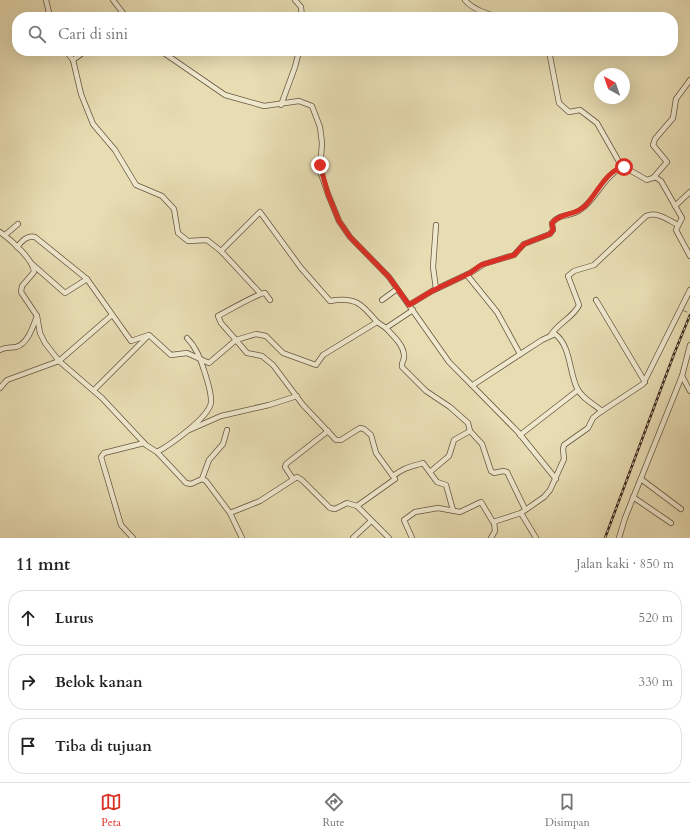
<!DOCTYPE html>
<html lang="id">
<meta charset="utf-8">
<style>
:root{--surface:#fff;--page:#f2f2f2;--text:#222;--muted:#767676;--line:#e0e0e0;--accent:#d93025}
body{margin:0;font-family:Cardo,serif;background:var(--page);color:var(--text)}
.compass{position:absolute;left:594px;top:68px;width:36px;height:36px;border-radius:50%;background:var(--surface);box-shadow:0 4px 16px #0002;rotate:320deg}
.stop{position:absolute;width:12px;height:12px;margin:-9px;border:3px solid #d93025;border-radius:50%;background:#fff}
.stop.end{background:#d93025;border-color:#fff;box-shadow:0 1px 4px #0008}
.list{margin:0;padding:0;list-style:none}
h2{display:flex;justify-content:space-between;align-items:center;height:52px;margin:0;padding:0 16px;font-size:17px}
h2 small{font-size:13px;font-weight:400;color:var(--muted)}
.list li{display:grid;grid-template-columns:26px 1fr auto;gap:12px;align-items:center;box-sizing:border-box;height:56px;margin:0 8px 8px;padding:0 8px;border:1px solid var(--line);border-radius:16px}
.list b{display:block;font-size:15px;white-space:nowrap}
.list em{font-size:13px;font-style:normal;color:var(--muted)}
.icon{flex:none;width:22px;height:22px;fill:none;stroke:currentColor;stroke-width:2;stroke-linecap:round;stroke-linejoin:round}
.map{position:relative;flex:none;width:690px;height:538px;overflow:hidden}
.search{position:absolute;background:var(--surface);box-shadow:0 4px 16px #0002;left:12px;right:12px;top:12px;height:44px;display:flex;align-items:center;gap:10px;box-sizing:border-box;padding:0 14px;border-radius:16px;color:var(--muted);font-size:15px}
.sheet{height:244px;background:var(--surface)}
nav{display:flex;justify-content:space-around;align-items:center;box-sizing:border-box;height:56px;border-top:1px solid var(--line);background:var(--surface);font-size:11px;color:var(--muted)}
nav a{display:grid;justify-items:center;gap:2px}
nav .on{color:var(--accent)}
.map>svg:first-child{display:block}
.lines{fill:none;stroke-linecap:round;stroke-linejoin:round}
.stream{stroke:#728173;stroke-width:1}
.minor-casing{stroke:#665642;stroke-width:6}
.minor{stroke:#efe8cd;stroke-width:4.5}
.rail-casing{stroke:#3b291c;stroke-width:2.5}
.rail{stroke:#efe8cd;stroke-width:1;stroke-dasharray:3;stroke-linecap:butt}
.route{stroke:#d93025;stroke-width:5}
</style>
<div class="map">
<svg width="690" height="538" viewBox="0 0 690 538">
<rect width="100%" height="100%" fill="#e7dcb2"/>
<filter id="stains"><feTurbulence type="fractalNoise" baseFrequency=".005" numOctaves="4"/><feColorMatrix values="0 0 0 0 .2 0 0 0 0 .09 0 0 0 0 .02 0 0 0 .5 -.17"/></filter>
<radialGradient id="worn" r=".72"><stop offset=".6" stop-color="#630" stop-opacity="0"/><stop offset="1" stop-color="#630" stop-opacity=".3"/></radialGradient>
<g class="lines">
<path class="stream" d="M682,310L687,312"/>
<g class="minor-casing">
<g id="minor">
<path d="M46,0L50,17"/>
<path d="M113,0L126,17"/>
<path d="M295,0L301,7L302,17"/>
<path d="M465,0C472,9 489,15 500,17"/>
<path d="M66,51L73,60L81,94L93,124L115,150L136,185L162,196L174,209L178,233L188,241L207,240L221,251"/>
<path d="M161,51L225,95L264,106L299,101L312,106L320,127L322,143L320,171L328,194L339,221L350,237L389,277L449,362L518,432L556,479"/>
<path d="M549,51L559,103L569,112L580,110L597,123L622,167"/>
<path d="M73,60L85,51"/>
<path d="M281,105L295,67L299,51"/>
<path d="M653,178L667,162L653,145L655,139L673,118L676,99L690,80"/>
<path d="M675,206L690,192"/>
<path d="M436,225L433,267L436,289"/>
<path d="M0,232C10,239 34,260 34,272L22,286L21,292L37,316L40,333L45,343L59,361L102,398L146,445L157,452L186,483L191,484L202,479L206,481L230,513L242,538"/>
<path d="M5,235L18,224"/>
<path d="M17,247C22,241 27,235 35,237L87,279L131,341L149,335L171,355L187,353L209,363L236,340L247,353L262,356L273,365L303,405L336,440H341L360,428L364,429L371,435L376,453L395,479L357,506"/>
<path d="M32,264L65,293L87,279"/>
<path d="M467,275L497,312L520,354"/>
<path d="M260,293L221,251L260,212L301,268L330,301C355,296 362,304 377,322"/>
<path d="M270,300L265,293C258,293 228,311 218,316L221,323L236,340L256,334L266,336L283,353L316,365L323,355L377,322L386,328"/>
<path d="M382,300L397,289"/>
<path d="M596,300L645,382"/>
<path d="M409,305L432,291L470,273L484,264L514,255L524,244L550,234L553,230L552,223C560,213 571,217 580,210C597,199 601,179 622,167L626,168L647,180L655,177L661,181L682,218L676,230L690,256"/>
<path d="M413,310L386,328C393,336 403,344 404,355C405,360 401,362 402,367L426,391L450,407L468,423L470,431L482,444L491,471L494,473L503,471L507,472L525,509"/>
<path d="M551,335C558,323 574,317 579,305L568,276L574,271L594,265L646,216C657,211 668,220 678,225"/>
<path d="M0,350C5,347 10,348 16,347C28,344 33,326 37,316"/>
<path d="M682,376L690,391"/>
<path d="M473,385L542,340L555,334C571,346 569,372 577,388C582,399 594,404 602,411"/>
<path d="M0,388L7,380L59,361L112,315"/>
<path d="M94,390L148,336"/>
<path d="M189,430L221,416L269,405L297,396"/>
<path d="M520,435L578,390"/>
<path d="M157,452C170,445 208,418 211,403C212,393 207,380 204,370C200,358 196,347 187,338"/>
<path d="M430,472L449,456L454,440L470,431"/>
<path d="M393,476C405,467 410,467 423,463L437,482L446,485L453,510"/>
<path d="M202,479L209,460L223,444L227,430"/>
<path d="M293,479L285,467L286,464L328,431"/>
<path d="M641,479L681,509"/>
<path d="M633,497L671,523"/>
<path d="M230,513L260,501L297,477L302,480L330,508L335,509L347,503L357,506L389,538"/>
<path d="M133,538L121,525L101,457L104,453L144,443"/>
<path d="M353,538L371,521"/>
<path d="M412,538L404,520L415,512L438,508L460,512L481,502L493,522L521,513"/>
<path d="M491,538L495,531L494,522"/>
<path d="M536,538L521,513L544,497L550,490L564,459L563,449L564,445L588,428L593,418L599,413L643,384L690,290"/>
<path d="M619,538L625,518L682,376L690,345"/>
</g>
</g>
<use href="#minor" class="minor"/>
<g class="rail-casing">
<path id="rail" d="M605,538L674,354L690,315"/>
</g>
<use href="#rail" class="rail"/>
</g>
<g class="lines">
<path class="route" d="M320,165L328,194L339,221L350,237L389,277L409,305L432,291L470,273L481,265L514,255L524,244L550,234L553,230L552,223C561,212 575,216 585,206C597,194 606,170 624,167"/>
</g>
<rect width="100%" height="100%" filter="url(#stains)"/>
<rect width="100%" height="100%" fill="url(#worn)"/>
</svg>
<svg class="compass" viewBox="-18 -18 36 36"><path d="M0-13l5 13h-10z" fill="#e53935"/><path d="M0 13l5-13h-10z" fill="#767676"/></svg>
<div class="stop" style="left:624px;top:167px"></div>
<div class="stop end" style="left:320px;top:165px"></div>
<div class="search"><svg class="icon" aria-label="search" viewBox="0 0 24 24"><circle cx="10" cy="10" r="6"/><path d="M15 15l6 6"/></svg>Cari di sini</div>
</div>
<section class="sheet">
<h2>11 mnt<small>Jalan kaki · 850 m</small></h2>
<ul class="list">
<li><svg class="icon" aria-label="ahead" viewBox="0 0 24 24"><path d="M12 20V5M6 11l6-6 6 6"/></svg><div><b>Lurus</b></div><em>520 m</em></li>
<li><svg class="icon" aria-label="right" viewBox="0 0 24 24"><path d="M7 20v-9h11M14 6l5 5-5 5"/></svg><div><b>Belok kanan</b></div><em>330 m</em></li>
<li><svg class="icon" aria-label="arrive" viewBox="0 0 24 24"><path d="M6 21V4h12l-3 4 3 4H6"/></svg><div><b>Tiba di tujuan</b></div></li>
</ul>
</section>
<nav>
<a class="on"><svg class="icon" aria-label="map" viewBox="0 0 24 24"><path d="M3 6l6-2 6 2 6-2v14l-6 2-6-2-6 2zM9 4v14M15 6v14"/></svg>Peta</a>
<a><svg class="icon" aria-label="directions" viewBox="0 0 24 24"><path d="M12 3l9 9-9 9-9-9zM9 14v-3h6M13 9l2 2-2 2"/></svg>Rute</a>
<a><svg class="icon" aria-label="saved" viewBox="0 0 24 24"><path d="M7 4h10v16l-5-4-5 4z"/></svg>Disimpan</a>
</nav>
